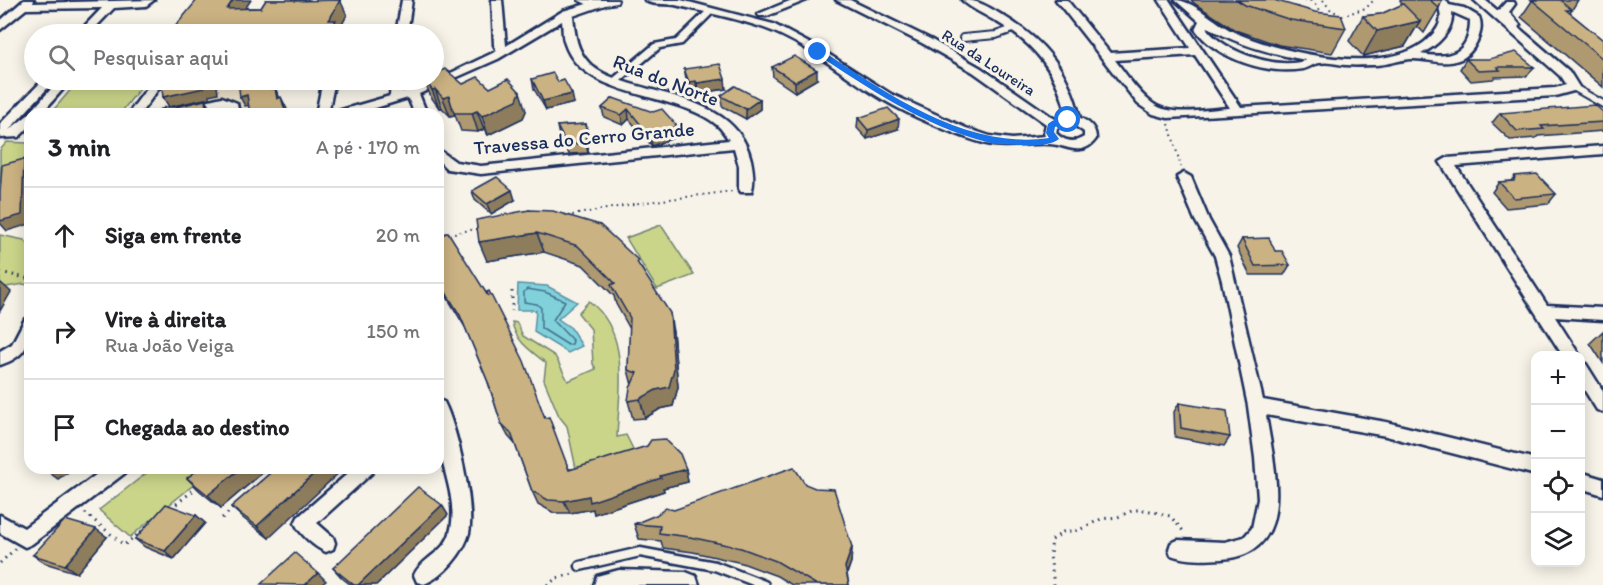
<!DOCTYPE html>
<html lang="pt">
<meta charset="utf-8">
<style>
:root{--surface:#fff;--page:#f2f2f2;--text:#202124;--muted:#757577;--line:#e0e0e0}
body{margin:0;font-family:Itim,sans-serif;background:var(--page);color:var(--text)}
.controls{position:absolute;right:18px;bottom:18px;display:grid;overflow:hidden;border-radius:12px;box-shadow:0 3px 15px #0003}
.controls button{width:54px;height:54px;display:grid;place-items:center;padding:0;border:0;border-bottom:2px solid var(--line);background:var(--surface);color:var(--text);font:30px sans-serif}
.stop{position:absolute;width:18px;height:18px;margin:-14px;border:4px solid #1a73e8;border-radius:50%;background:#fff}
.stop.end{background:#1a73e8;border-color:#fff;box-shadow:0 2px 6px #0008}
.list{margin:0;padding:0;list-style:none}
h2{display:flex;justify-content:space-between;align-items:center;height:78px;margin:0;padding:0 24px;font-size:26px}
h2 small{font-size:20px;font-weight:400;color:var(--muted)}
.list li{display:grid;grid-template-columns:39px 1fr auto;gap:18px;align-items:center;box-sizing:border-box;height:96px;padding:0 24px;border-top:2px solid var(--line)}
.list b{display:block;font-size:22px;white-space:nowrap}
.list p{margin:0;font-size:20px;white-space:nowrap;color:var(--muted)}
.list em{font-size:20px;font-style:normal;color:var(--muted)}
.icon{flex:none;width:33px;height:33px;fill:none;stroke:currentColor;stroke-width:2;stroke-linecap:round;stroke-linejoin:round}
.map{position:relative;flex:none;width:1603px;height:585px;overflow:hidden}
.search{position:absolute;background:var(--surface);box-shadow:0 3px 15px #0003;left:24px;top:24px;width:420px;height:66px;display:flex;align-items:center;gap:15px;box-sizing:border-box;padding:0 21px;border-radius:33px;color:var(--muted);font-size:22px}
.panel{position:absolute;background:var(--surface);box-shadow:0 3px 15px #0003;left:24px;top:108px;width:420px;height:366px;border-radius:18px}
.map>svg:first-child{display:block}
.built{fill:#eae0c9}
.green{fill:#cad589;stroke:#728274;stroke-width:1.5}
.water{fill:#80d1d9;stroke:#5890a8;stroke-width:1.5}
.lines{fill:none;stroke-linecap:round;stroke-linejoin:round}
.shore{stroke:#43708f;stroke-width:1.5}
.service-far1-casing{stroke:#1b2f5e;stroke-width:10}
.service-casing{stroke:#1b2f5e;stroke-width:13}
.pedestrian-casing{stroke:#1b2f5e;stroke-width:5}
.minor-casing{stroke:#1b2f5e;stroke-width:5}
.tertiary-casing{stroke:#1b2f5e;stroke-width:4}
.secondary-casing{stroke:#1b2f5e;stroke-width:5}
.path-far1{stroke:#1b2f5e;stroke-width:2;stroke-dasharray:1.5 4;stroke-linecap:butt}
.path{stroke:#1b2f5e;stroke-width:3;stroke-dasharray:1.5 5;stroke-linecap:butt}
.service-far1{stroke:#f7f3e8;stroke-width:6}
.service{stroke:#f7f3e8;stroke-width:8}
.pedestrian{fill:#f7f3e8;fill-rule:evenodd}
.minor{fill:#f7f3e8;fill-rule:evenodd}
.tertiary{fill:#f7f3e8;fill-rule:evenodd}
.secondary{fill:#f7f3e8;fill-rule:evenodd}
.wall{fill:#af9970;stroke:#1b2f5e;stroke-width:1.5}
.shaded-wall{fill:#8e7d5b;stroke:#1b2f5e;stroke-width:1.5}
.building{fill:#cbb282;stroke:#1b2f5e;stroke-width:1.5}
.route{fill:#1a73e8}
.labels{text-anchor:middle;stroke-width:6;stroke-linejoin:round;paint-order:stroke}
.far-street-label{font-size:16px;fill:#1b2f5e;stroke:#f7f3e8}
.street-label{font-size:20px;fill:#1b2f5e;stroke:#f7f3e8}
</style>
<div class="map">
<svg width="1603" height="585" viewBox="0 0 1603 585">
<rect width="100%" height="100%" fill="#f7f3e8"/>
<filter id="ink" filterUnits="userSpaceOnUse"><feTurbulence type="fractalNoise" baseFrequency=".0167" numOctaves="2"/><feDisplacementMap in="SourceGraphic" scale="12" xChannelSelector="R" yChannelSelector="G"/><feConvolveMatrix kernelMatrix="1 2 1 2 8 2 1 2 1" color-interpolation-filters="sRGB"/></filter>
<g filter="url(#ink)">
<path class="built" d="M161,80H274L280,114H201Z"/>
<g class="green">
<path d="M79,80H146L120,114H50Z"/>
<path d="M7,142L28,143L29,158L5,172L0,183V150Z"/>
<path d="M661,225L694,275L657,289L626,238Z"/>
<path d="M0,235L24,240L30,246V286L24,284L0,288Z"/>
<path d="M589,301C631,333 619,390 617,437L626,435L638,459L578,478L567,426L559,416L544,380L546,363C532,352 515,341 512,322L517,323L523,336L555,356L568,381L596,369L593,364L591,329L578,313Z"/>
<path d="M153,468H214L130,537L99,510Z"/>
</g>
<path class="water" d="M518,284L547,286L577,302L558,319L571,328L582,346L568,353L534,332L536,310H517Z"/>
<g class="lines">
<path class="shore" d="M527,289L545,292L565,301L553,320L573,341L572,344L568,345L541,328V308L537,304L524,302V292Z"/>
<g class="service-far1-casing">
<g id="service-far1">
<path d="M963,38L996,35L1016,28"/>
<path d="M1573,87L1603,104"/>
</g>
</g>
<g class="service-casing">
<path id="service" d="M580,566L640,552L715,566L764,585"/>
</g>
<g class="pedestrian-casing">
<path id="pedestrian" d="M709,8L716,10L682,44L660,48L616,85H610V81L654,44L676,40Z"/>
</g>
<g class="minor-casing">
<g id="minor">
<path d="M24,0H34L33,3L154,0L146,6L114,8L89,34H77L102,8L26,9L0,30V21Z"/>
<path d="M402,0H412L407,34H396Z"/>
<path d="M492,0H502L506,46L563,11L600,0L605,1V5L573,16C575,34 576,49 589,63C597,72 613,78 625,82C671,97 739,104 751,160C753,170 755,183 751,192H741L739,189V166L734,148L481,174L447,169L438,160V149L456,162L481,166L729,140C725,135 722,129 717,125C679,92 583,99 565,44C562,37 563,28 562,21L498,59L419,94L427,114H415L408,98L356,114H336L338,111L390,96L391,80H403L402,92L453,72L497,51L494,45Z"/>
<path d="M645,0H681L773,24L822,50L891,94L966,128L990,136L1012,139L1045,136L1044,133L1046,124L973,72L922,43L836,0H850L930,39L981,68L1055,119L1067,116C1058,73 1035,44 997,22C986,15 971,9 962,0C977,0 987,6 1000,14C1044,40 1068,68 1080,118C1090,122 1096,128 1096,139C1082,158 1067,145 1050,144C1029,142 1009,149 987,144C956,136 909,115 882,99C843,76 807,43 764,28C736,18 704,12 675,5C665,3 652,6 645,0ZM1065,124L1074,125L1084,132V137C1073,144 1064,141 1056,133L1057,128Z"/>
<path d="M792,0H807L767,16H759L758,14Z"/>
<path d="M1056,0H1067L1110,53L1190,48L1159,0H1169L1241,107L1555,88L1566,85L1560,76L1474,0H1485L1498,11L1506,2H1514L1515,4L1509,12L1520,25L1518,27L1569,71L1579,87L1577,90L1555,96L1168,118L1153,114L1138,104ZM1195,55L1230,108C1207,109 1171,118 1152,103C1137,92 1126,74 1115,60Z"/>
<path d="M1175,0C1193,0 1215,23 1234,32C1280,53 1392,79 1431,36C1442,25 1444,14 1435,0H1446L1449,5L1464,8L1479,17C1485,31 1474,53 1461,59C1443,67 1428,58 1411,59C1399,60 1387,65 1375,65C1365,65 1356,66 1347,65C1339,65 1328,61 1320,63C1314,63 1309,68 1303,69C1266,75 1217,59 1195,29L1199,21ZM1452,12L1470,20C1470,54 1450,59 1421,54C1437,46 1454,31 1452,12ZM1208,27C1237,45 1272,54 1306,60C1279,71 1224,52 1207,29Z"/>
<path d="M43,80H55L9,130L28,115L59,80H71L41,114H30V126L19,137L0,138V124Z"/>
<path d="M153,80H165L140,114H128Z"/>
<path d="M323,80H335L328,114H316Z"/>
<path d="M222,97L237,103L239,114H227V108L221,105L182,114H159L161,111Z"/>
<path d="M1603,146V154L1456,166L1547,305L1603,308V320L1555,317L1580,356H1563L1440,162L1447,158Z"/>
<path d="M1184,173L1191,177L1209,220L1229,256L1263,400L1386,422L1536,459V475L1386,436L1266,415C1274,466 1299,554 1222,559C1206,560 1186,561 1171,555L1169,549L1171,543L1178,540L1225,542L1244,537L1252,528L1258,499L1255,458L1248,406L1222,281L1215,256L1195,220L1177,177Z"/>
<path d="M30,317C30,343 28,356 0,365V351L12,344L25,319Z"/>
<path d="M1580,363L1586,364L1603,391V412L1597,410L1580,383Z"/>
<path d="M438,400L444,402C457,428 475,505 469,533C464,553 443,577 424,584L417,582L414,575C422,558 445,552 450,533C459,501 441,469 438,437C437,425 438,412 438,400Z"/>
<path d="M105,468H128L125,473L32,544L25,547L0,533V515L24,528Z"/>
<path d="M354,468H375L372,473L317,523L333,537L335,543L333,549L326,552C314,547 300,534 295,523L298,517Z"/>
<path d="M1580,472L1603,479V495L1580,488Z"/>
</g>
</g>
<g class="tertiary-casing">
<path id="tertiary" d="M578,0H618L617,3L593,7Z"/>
</g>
<g class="secondary-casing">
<path id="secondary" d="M619,570L686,572L696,576L699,585H594L597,576Z"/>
</g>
<g class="path-far1">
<path d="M1304,0L1313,1"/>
<path d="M1312,0L1320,10L1318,15"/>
<path d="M1323,0L1330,9L1342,16V20"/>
<path d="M1342,16L1366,8L1374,0"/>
<path d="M1169,124L1181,167"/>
<path d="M567,216L639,203L733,191"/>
<path d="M438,236L481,228"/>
</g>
<g class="path">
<path d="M0,272L30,279"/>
<path d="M512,291V311"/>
<path d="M171,508L199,486"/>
<path d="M85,513L124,545L142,531"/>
<path d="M222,518L236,506"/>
<path d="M0,563L16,548"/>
<path d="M547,585L557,578L573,574"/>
<path d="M1054,585L1050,555L1052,540L1063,532L1079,530L1101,519L1118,517L1134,510H1146L1170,516L1185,533"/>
</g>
<use href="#service-far1" class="service-far1"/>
<use href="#service" class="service"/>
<use href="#pedestrian" class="pedestrian"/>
<use href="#minor" class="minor"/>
<use href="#tertiary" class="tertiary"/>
<use href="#secondary" class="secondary"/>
</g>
<g class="wall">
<path d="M266,0H310V1L347,15L340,28L343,34H169L246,8H261Z"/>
<path d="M1191,0H1274L1346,28L1332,53L1279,45L1235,30L1195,4Z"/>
<path d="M1400,0H1442L1439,8L1424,33L1417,26L1405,46L1363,56L1349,41L1363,16L1381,14L1402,5Z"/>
<path d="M1531,0H1578L1570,13L1603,40V87L1521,17L1532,1Z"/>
<path d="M1466,59L1534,67L1527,76L1495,77L1493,79L1471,81L1460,69Z"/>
<path d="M772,67L817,79L795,92L773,77Z"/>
<path d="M684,69L726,89L698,93L697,90L690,92L686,79Z"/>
<path d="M532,79L558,82L574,103L546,110L534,89Z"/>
<path d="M424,80L490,88L526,111L523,118L488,135L484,129L478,132L461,131L455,115L450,116L442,108H439L431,97Z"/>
<path d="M721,96L760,99V109L746,119L722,106Z"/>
<path d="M613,98L678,136L652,146L629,119L623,125L604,117L602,108Z"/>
<path d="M1603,112V131L1538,136L1536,138L1510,140L1492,123L1500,113Z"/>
<path d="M858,118L898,129L867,139L857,128Z"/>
<path d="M586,124L588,133V153L569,154L559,136L557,126Z"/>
<path d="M1515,176L1556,194L1548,204L1506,208L1492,192L1499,182L1511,181Z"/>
<path d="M472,191L515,200L491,214L475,200Z"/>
<path d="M529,210L641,267L673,332L678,387L673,406L660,409L645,418L633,419L628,401L632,385L628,370L630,329L616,304L614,296L583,265L544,252L487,261Z"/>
<path d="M438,237L545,418L569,469H686L688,482L663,488L664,491L594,514L593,509L570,513H554L538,504L532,491L515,444L508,436L501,423L488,382L465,327L447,297L438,290Z"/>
<path d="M1242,239L1275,251L1290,265L1284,275H1250L1237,248Z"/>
<path d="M1603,331V363L1590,343Z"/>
<path d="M1179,403L1230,437L1224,446L1175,437L1174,412Z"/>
<path d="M200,468H268L221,508L200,491L187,478Z"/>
<path d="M276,468L269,538L244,519L231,507Z"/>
<path d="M805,484L852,547L851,562L847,574L849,585H792L777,576L742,563L693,552L663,548L661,541L639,539L634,524L674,510Z"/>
<path d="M196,515L205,523L174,559L145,547L135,539Z"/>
<path d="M448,515L376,585H351L342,578L333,568Z"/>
<path d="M107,537L77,573L45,563L33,555Z"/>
</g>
<g class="shaded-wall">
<path d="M233,0H251L235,23L227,9Z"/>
<path d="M340,0L347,15L340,28L343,34H328L329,20Z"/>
<path d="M1420,21L1405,46L1363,56L1377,31Z"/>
<path d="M817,70V79L795,92V82Z"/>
<path d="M725,79L726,89L698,93L697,83Z"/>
<path d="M211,80H216L218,93L209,95V98L169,107L163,97L203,85Z"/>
<path d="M696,81L697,90L690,92L689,82Z"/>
<path d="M275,88L280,98L277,99Z"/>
<path d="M435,89L442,108H439L432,90Z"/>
<path d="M520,92L526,111L523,118L488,135L482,116Z"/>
<path d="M572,94L574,103L546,110L543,101Z"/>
<path d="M247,95L252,105L245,106L240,97Z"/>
<path d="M449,96L455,115L450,116L443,98Z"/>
<path d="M281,97L286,107L289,114H286Z"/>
<path d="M760,99V109L746,119V109Z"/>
<path d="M205,100L211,110V114H207Z"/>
<path d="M628,109L629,119L623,125L621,115Z"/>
<path d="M477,111L484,129L478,132L472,113Z"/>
<path d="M899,119L898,129L867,139L868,130Z"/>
<path d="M586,124L588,133V153L586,143Z"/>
<path d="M677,126L678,136L652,146L650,136Z"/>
<path d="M24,159L30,166V224L7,231L0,223V221Z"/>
<path d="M512,190L515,200L491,214L487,204Z"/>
<path d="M537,233L544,252L487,261L479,242Z"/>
<path d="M1,283L11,292L0,311V285Z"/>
<path d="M670,313L673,332L678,387L673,406L660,409L645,418L640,399Z"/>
<path d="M51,468H74L58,479L47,471Z"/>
<path d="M241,468H268L221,508L208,495Z"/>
<path d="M320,468H344L269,538L257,526Z"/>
<path d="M686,469L688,482L663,488L664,491L594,514L593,509L570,513L564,501Z"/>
<path d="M442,505L448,515L376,585H358Z"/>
<path d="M196,515L205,523L174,559L165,551Z"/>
<path d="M96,529L107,537L77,573L65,565Z"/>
<path d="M852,547L851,562L844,581L845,567Z"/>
<path d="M318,573L326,581L321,585H305Z"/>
</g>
<g class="building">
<path d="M197,0H233L227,9L261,8L266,0H295V1L340,0L329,20H336L328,34H276L279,30H210L207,34H169Z"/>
<path d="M1237,0H1274L1315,12L1341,15L1346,28L1291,20L1245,5Z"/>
<path d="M1430,0H1442L1439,8Z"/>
<path d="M1532,0H1560L1572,10H1566L1603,40V59Z"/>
<path d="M1403,4L1420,21L1377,31L1363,16L1381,14Z"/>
<path d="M1516,52L1534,67H1497L1500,70L1478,71L1466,59H1489Z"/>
<path d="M794,56L817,70L795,82L772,67Z"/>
<path d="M720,64L725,79L697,83L696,81L689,82L684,69Z"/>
<path d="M445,69L463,84L478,77L490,88L508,79L520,92L517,100L482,116L477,111L472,113H454L449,96L443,98L435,89L432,90L425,80H434V75Z"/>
<path d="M553,73L558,82L564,80L572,94L543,101L532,79Z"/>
<path d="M161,80H211L212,83L203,85L204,88L163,97Z"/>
<path d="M238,80H264V82L270,81L271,89L275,88L277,99L281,97L286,114H250L247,95L240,97Z"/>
<path d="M735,86L760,99L746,109L721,96Z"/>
<path d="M613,98L653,112L662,109L677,126L650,136L628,109L621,115L602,108Z"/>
<path d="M205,100L207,114H165L164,107H176Z"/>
<path d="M1595,105L1603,112V122L1541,126L1544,129L1517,131L1500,113Z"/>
<path d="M888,108L899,119L868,130L858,118Z"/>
<path d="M586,124V143L567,145L557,126Z"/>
<path d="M24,159L22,215L0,221V193L2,165Z"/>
<path d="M1537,174L1556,194L1514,198L1499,182L1514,181L1515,176Z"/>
<path d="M497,177L512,190L487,204L472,191Z"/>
<path d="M529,210L553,211L600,225L639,261L637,262L670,313L674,369L669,387L656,390L640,399L628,401L630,388L637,373L628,370L630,318L611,285L615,283L578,246L537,233L479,242L476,220Z"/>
<path d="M448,232L488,296L487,292L489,291L524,361L545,418L549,417L569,470L647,446L651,440L665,439L680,454L686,469L660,476L661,478L590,502L589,496L564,501L548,500L532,491L511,433L501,423L488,382L460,315L440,283L438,281V237Z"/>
<path d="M1269,238L1275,251H1282L1290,265L1255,266L1242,239Z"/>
<path d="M1179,403L1227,411L1230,437L1181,428Z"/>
<path d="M794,467L805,484L815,488L834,489L852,547L845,567L849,585H817L776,561L741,548L690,537L659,533L660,526L634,524L656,515L666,508L674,510Z"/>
<path d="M200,468H241L208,495L187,478Z"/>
<path d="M276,468H320L257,526L231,507Z"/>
<path d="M418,487L442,505L358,585H354L333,568Z"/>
<path d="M166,504L196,515L165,551L135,539Z"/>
<path d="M65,520L96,529L65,565L33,555Z"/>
<path d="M295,553L318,573L305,585L261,584Z"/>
</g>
</g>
<path class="route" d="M815,50H821C887,94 967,150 1049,138L1046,133L1048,124C1054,119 1065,114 1072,120L1055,127L1054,132L1059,139C1050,146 1031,146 1019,145C1009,144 997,145 987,142C924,126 869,89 815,53Z"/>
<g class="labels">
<g class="far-street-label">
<text transform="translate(989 62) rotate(33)" y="6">Rua da Loureira</text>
</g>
<g class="street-label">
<text transform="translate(666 80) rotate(21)" y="7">Rua do Norte</text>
<text transform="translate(584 138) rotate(-5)" y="7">Travessa do Cerro Grande</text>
</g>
</g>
</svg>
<div class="controls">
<button>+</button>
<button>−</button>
<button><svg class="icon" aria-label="locate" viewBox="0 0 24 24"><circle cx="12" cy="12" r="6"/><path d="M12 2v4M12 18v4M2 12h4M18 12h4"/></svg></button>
<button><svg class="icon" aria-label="layers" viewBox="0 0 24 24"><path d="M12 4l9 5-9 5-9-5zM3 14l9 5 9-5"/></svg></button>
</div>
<div class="stop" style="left:1068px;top:120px"></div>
<div class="stop end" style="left:818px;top:52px"></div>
<div class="search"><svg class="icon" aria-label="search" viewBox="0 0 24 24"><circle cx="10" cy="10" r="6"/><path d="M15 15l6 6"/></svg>Pesquisar aqui</div>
<section class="panel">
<h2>3 min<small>A pé · 170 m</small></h2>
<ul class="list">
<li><svg class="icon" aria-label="ahead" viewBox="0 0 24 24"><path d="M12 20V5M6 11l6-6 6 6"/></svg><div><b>Siga em frente</b></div><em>20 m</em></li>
<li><svg class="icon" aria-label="right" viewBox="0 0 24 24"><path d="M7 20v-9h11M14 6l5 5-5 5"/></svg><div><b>Vire à direita</b><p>Rua João Veiga</p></div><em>150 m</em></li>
<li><svg class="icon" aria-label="arrive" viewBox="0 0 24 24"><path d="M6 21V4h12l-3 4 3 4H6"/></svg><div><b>Chegada ao destino</b></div></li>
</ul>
</section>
</div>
